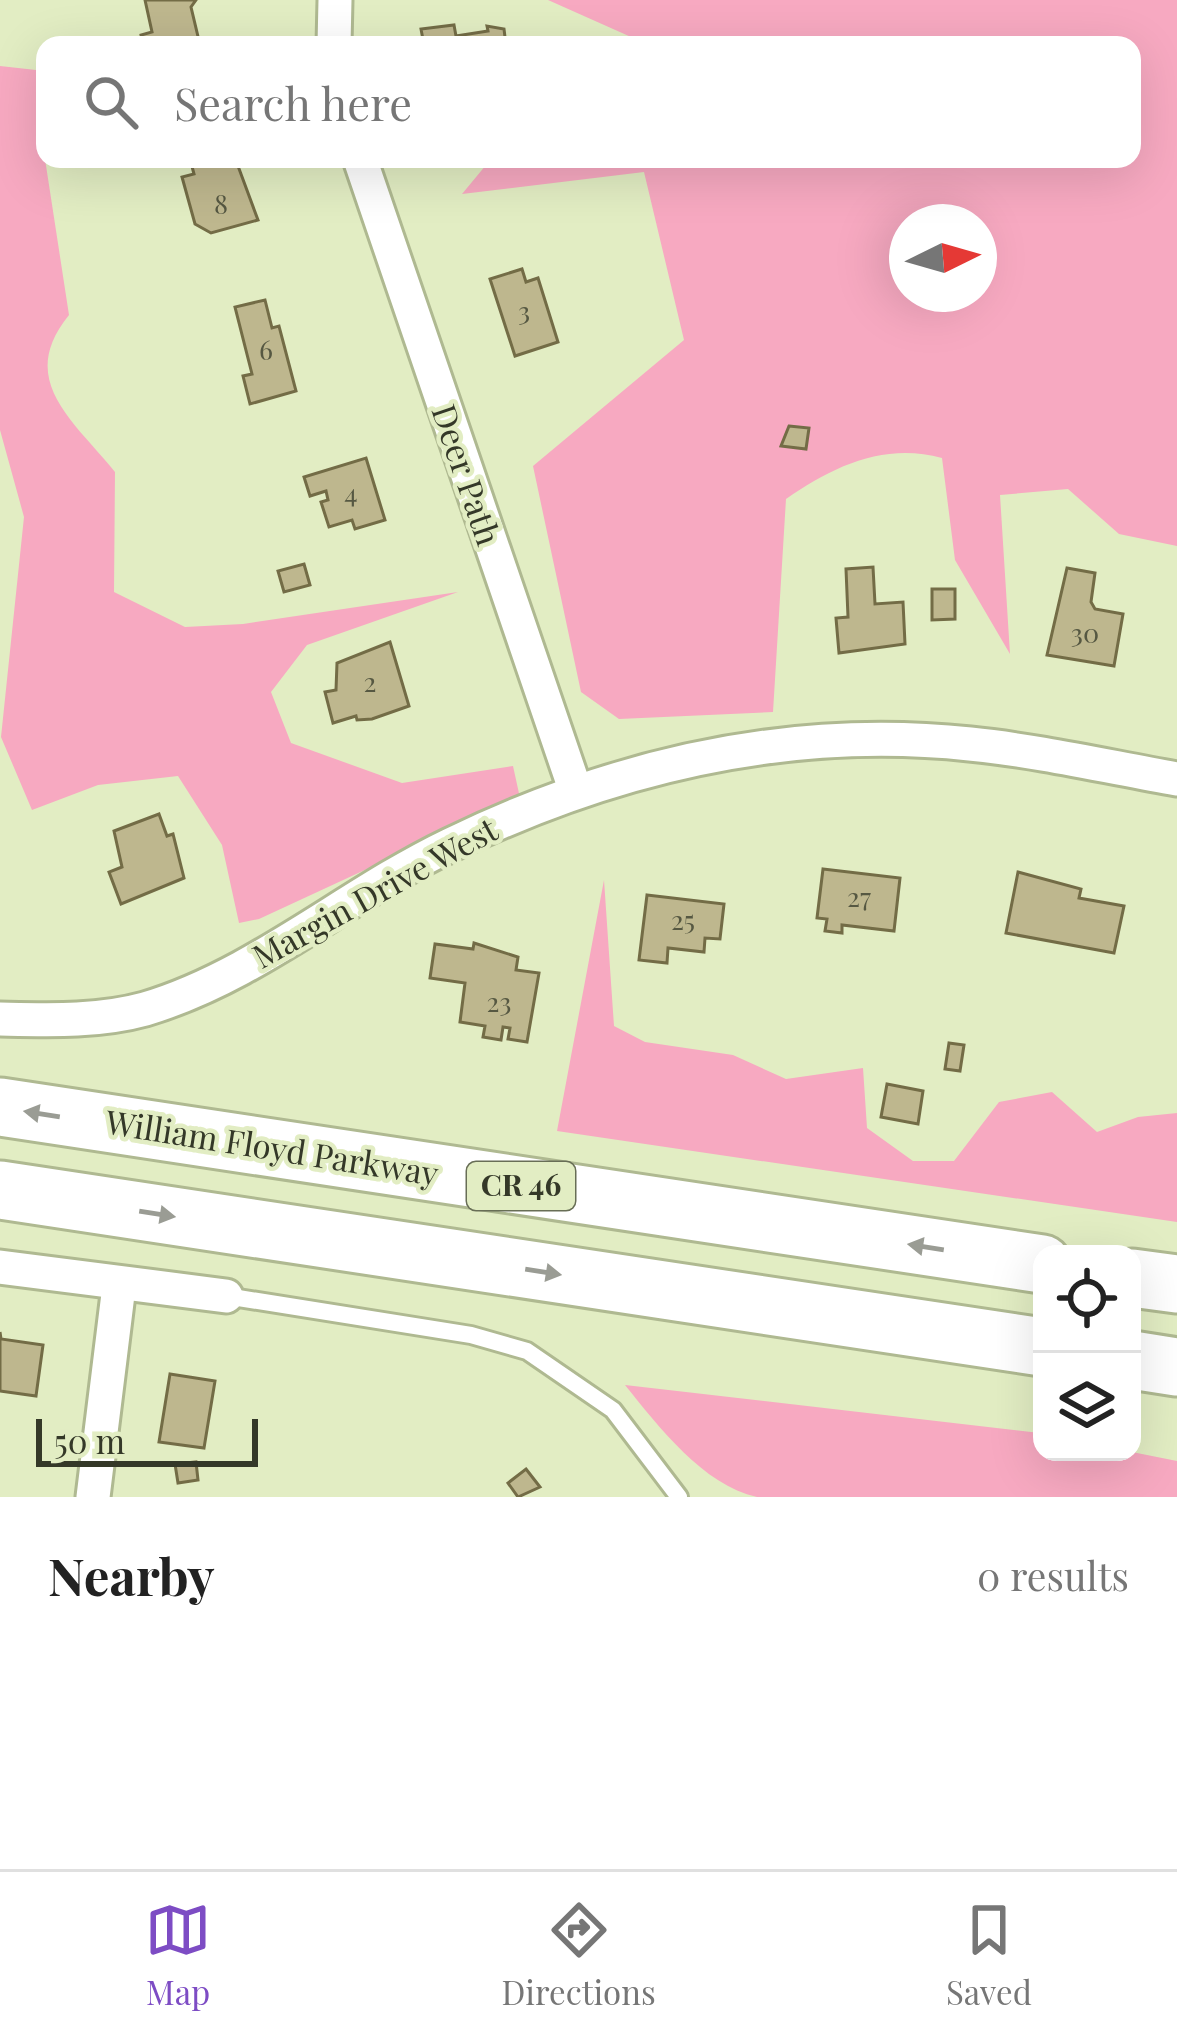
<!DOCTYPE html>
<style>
:root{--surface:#fff;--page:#f6f6f6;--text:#222;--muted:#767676;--line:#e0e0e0;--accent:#7d4cc4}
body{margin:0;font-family:"Playfair Display",serif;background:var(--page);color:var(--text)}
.controls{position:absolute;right:36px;bottom:36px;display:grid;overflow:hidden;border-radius:24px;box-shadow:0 12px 48px #0002}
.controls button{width:108px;height:108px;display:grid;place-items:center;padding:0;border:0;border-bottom:3px solid var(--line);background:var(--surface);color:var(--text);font:60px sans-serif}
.compass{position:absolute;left:889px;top:204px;width:108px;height:108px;border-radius:50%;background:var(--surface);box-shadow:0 12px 48px #0002;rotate:85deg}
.scale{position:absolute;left:36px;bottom:30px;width:222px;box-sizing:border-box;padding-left:12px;border:6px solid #343828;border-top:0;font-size:33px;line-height:42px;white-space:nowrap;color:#343828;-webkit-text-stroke:9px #e2edc3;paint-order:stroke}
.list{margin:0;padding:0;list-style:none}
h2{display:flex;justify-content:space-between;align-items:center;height:156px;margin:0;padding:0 48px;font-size:51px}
h2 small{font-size:39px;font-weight:400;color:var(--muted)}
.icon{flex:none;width:66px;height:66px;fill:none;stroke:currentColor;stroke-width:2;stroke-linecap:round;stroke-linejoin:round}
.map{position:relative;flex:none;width:1177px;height:1497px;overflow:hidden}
.search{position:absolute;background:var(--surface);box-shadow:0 12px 48px #0002;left:36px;right:36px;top:36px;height:132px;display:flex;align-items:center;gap:30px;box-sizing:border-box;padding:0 42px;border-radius:24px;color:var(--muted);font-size:45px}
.sheet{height:372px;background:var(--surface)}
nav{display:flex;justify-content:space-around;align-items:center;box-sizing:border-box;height:168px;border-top:3px solid var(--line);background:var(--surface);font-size:33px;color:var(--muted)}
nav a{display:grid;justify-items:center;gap:6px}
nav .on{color:var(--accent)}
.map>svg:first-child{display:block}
.green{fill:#f7a9c1;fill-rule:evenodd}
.building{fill:#beb78e;stroke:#736c46;stroke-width:3}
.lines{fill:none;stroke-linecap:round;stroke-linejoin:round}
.service-casing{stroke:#afb991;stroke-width:22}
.minor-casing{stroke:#afb991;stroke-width:39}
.trunk-casing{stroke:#afb991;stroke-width:63}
.service{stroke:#fff;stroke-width:16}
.minor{stroke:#fff;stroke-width:33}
.trunk{stroke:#fff;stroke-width:57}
.oneway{fill:#9a9c94}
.labels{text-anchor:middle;stroke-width:9;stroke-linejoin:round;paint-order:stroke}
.number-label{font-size:27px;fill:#565842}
.shield{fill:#e2edc3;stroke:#686e56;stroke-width:3}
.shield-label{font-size:30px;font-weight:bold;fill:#343828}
.street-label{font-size:33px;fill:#343828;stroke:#e2edc3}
</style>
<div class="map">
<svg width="1177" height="1497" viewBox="0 0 1177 1497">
<rect width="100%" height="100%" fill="#e2edc3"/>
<g class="green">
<path d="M548,0H1177V546L1119,534L1068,489L1000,495L1010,654L955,560L942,458C885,442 833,466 786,499L773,712L619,719L581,692L533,466L684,340L644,172L462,194L491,159H1132V45H649ZM907,222H979V294H907Z"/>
<path d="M0,66L45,71V159L69,315C16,380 73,420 115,472L114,592L185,627L243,624L458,592L307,645L271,692L291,743L402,783L513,766L520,798L259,919L239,923L222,845L178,776L98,785L32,810L1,737L24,517L0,430Z"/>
<path d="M604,880L614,1026L645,1042L733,1055L786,1079L863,1068L867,1128L913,1161H954L999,1102L1052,1092L1097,1132L1138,1117L1177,1113V1222L557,1131Z"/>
<path d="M625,1385L1040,1433L1042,1452H1132L1177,1461V1497H757C703,1485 659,1427 625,1385Z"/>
</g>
<g class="building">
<path d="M145,0H196L191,7L200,45H143L141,35L152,32Z"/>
<path d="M454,25L456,36L488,31L487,26L504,29L506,45H424L421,29Z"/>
<path d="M190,159H242L238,166L258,220L211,233L195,224L182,177L194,174Z"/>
<path d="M522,269L526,282L538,278L558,342L515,356L490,279Z"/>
<path d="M265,300L272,328L279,326L296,391L250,404L243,376L252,374L235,307Z"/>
<path d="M789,426L809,428L806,449L781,446Z"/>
<path d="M366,458L385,520L355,529L352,520L329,527L321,502L328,500L326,491L310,496L304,477Z"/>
<path d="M304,564L310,585L284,592L278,571Z"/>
<path d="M873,567L875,604L903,602L905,644L839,653L836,618L848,617L846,569Z"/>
<path d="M1067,568L1095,573L1091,602L1095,609L1123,614L1114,666L1047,655Z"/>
<path d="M932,589H955V619L932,620Z"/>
<path d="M390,642L409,706L372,719L357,720L356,716L333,723L325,692L336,690L337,663Z"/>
<path d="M159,814L167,836L173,834L184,878L121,904L109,872L122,867L114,831Z"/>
<path d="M823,869L900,878L894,931L842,925V933L825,931L827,919L817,918Z"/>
<path d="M1018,872L1081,889L1079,898L1124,906L1114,953L1006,933Z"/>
<path d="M647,895L724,904L720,939L705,938L704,952L668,948L667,963L639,960Z"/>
<path d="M474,943L518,957L516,970L539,973L527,1042L508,1039L510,1028L503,1027L501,1040L483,1037L485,1026L460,1022L465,983L430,978L435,944L473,949Z"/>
<path d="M949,1043L964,1045L960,1071L945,1069Z"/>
<path d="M887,1084L923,1091L918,1124L881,1117Z"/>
<path d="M0,1332L1,1339L43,1345L36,1396L0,1391Z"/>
<path d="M170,1374L215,1381L204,1448L159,1442Z"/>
<path d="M196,1462L198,1480L178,1483L175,1464Z"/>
<path d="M526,1469L540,1487L518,1497L508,1483Z"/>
</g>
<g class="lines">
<g class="service-casing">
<path id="service" d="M226,1296L471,1335L527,1351L613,1410L679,1497"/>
</g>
<g class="minor-casing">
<g id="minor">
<path d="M334,45L335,0"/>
<path d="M360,159L575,789"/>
<path d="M0,1019C48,1020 98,1022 145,1009C256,976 346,895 450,845C613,766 788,725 970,744C1039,751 1109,767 1177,779"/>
<path d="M0,1267L226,1296"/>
<path d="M93,1497L119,1286"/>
</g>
</g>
<g class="trunk-casing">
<g id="trunk">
<path d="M0,1107L1042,1264"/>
<path d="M0,1190L1042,1347"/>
<path d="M1132,1278L1177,1284"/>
<path d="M1132,1360L1177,1367"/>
</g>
</g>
<use href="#service" class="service"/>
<use href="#minor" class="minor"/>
<use href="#trunk" class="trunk"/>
</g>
<defs><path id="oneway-solid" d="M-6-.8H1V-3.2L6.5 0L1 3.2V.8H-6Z" transform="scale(3)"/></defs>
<g class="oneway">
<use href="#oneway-solid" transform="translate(42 1114) rotate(-171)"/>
<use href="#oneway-solid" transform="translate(157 1214) rotate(9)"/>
<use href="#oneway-solid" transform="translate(926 1247) rotate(-171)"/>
<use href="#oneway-solid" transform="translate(543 1272) rotate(9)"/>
</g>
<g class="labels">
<g class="number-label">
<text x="221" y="214">8</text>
<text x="524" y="321">3</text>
<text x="266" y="360">6</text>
<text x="351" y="503">4</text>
<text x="1085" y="643">30</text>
<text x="370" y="692">2</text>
<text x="859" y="907">27</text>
<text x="683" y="930">25</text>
<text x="499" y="1012">23</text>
</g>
<rect class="shield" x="467" y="1162" width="108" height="48" rx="9"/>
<g class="shield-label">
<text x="521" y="1196">CR 46</text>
</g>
<g class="street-label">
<text transform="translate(466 475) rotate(71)" y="12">Deer Path</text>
<text transform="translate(375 893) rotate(-29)" y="12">Margin Drive West</text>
<text transform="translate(272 1148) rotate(9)" y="12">William Floyd Parkway</text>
</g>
</g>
</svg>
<div class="controls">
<button><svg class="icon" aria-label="locate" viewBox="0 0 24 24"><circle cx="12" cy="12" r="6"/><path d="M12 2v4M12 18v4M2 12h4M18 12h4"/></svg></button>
<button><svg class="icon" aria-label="layers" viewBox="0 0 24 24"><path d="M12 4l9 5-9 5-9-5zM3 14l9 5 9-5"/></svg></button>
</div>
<svg class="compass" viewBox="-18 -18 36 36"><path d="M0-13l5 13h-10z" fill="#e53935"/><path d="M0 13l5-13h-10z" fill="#767676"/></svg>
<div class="scale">50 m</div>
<div class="search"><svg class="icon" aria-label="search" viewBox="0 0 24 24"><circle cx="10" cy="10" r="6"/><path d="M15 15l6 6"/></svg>Search here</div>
</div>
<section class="sheet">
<h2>Nearby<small>0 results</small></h2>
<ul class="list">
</ul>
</section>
<nav>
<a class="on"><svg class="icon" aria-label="map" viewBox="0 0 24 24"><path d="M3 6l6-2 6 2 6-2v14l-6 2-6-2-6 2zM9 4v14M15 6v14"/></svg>Map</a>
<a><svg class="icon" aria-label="directions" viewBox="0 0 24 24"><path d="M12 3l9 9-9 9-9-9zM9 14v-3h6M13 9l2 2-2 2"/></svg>Directions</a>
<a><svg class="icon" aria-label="saved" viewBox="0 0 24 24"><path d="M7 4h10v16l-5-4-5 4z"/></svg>Saved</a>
</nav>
